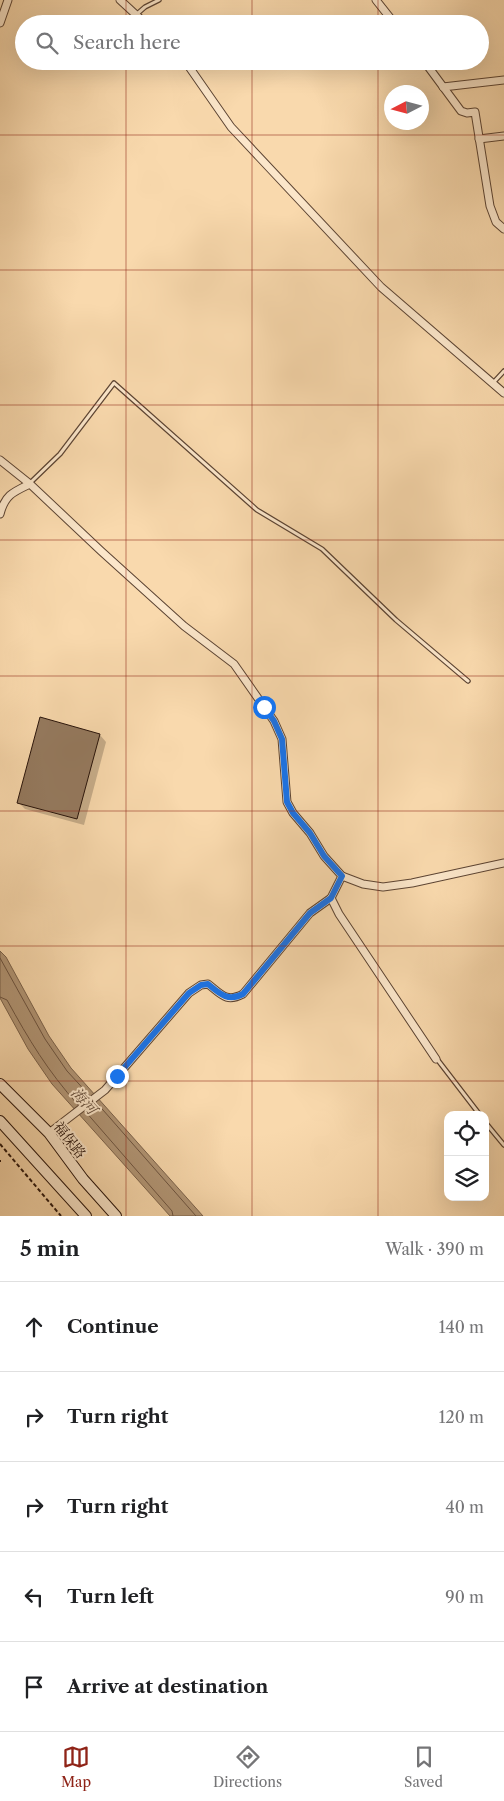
<!DOCTYPE html>
<meta charset="utf-8">
<style>
:root{--surface:#fff;--page:#f2f2f2;--text:#202124;--muted:#757577;--line:#e0e0e0;--accent:#8f2418}
body{margin:0;font-family:"Libre Caslon Text","Noto Serif SC",serif;background:var(--page);color:var(--text)}
.controls{position:absolute;right:15px;bottom:15px;display:grid;overflow:hidden;border-radius:10px;box-shadow:0 5px 20px #0002}
.controls button{width:45px;height:45px;display:grid;place-items:center;padding:0;border:0;border-bottom:1px solid var(--line);background:var(--surface);color:var(--text);font:25px sans-serif}
.compass{position:absolute;left:384px;top:85px;width:45px;height:45px;border-radius:50%;background:var(--surface);box-shadow:0 5px 20px #0002;rotate:264deg}
.stop{position:absolute;width:15px;height:15px;margin:-11px;border:4px solid #1a73e8;border-radius:50%;background:#fff}
.stop.end{background:#1a73e8;border-color:#fff;box-shadow:0 1px 5px #0008}
.list{margin:0;padding:0;list-style:none}
h2{display:flex;justify-content:space-between;align-items:center;height:65px;margin:0;padding:0 20px;font-size:21px}
h2 small{font-size:16px;font-weight:400;color:var(--muted)}
.list li{display:grid;grid-template-columns:32px 1fr auto;gap:15px;align-items:center;box-sizing:border-box;height:90px;padding:0 20px;border-top:1px solid var(--line)}
.list b{display:block;font-size:19px;white-space:nowrap}
.list em{font-size:16px;font-style:normal;color:var(--muted)}
.icon{flex:none;width:28px;height:28px;fill:none;stroke:currentColor;stroke-width:2;stroke-linecap:round;stroke-linejoin:round}
.map{position:relative;flex:none;width:504px;height:1216px;overflow:hidden}
.search{position:absolute;background:var(--surface);box-shadow:0 5px 20px #0002;left:15px;right:15px;top:15px;height:55px;display:flex;align-items:center;gap:12px;box-sizing:border-box;padding:0 18px;border-radius:28px;color:var(--muted);font-size:19px}
.sheet{height:515px;background:var(--surface)}
nav{display:flex;justify-content:space-around;align-items:center;box-sizing:border-box;height:70px;border-top:1px solid var(--line);background:var(--surface);font-size:14px;color:var(--muted)}
nav a{display:grid;justify-items:center;gap:2px}
nav .on{color:var(--accent)}
.map>svg:first-child{display:block}
.water{fill:#b29676;stroke:#7b624b}
.shadow{fill:#0003}
.lines{fill:none;stroke-linecap:round;stroke-linejoin:round}
.shore{stroke:#6d5440;stroke-width:1}
.building{fill:#957a5f;stroke:#28130a}
.service-casing{stroke:#5c4433;stroke-width:5.5}
.minor-casing{stroke:#5c4433;stroke-width:9}
.secondary-casing{stroke:#28130a;stroke-width:12}
.path{stroke:#28130a;stroke-width:2;stroke-dasharray:4 2.5;stroke-linecap:butt}
.service{stroke:#fbe6ca;stroke-width:3}
.minor{stroke:#fbe6ca;stroke-width:7}
.secondary{stroke:#fbe6ca;stroke-width:10}
.route{stroke:#1a73e8;stroke-width:6}
.grid{fill:none;stroke:#8f2418;stroke-width:1;stroke-opacity:0.55}
.labels{text-anchor:middle;stroke-width:4;stroke-linejoin:round;paint-order:stroke}
.street-label{font-size:14px;fill:#28130a;stroke:#fbe6ca}
.water-label{font-size:15px;font-style:italic;fill:#5f4735;stroke:#fbe6ca}
</style>
<div class="map">
<svg width="504" height="1216" viewBox="0 0 504 1216">
<rect width="100%" height="100%" fill="#f9d9ad"/>
<filter id="stains"><feTurbulence type="fractalNoise" baseFrequency=".004" numOctaves="4"/><feColorMatrix values="0 0 0 0 .2 0 0 0 0 .09 0 0 0 0 .02 0 0 0 .5 -.17"/></filter>
<radialGradient id="worn" r=".72"><stop offset=".6" stop-color="#630" stop-opacity="0"/><stop offset="1" stop-color="#630" stop-opacity=".3"/></radialGradient>
<path class="water" d="M0,951L6,957L49,1036L71,1068L203,1216H170L52,1084L28,1049L0,998Z"/>
<path class="shadow" d="M41,719L100,735L106,742L84,825L25,809L18,802Z"/>
<g class="lines">
<g class="shore">
<path d="M0,958L45,1039L67,1071L90,1096"/>
<path d="M0,997L7,1000C29,1040 47,1070 78,1105"/>
<path d="M96,1102L196,1216"/>
<path d="M85,1111L172,1211L173,1216"/>
</g>
</g>
<path class="building" d="M40,717L100,734L77,819L17,803Z"/>
<g class="lines">
<g class="service-casing">
<g id="service">
<path d="M137,14L145,7L159,0"/>
<path d="M493,383L504,371"/>
<path d="M30,483L60,454L114,383L257,510L322,549L396,620L468,681"/>
<path d="M437,1059L480,1115"/>
<path d="M485,1122L504,1145"/>
</g>
</g>
<g class="minor-casing">
<g id="minor">
<path d="M120,0L146,24"/>
<path d="M376,0L395,24"/>
<path d="M0,23L8,0"/>
<path d="M185,61L231,127L381,287L504,393"/>
<path d="M424,61L461,111L467,113L475,112L490,206L496,222L504,229"/>
<path d="M443,87L504,80"/>
<path d="M479,139L504,136"/>
<path d="M0,460L30,484L101,551L184,626L234,664L274,721L282,739L287,802L293,813L310,833L324,856L342,876L331,898L310,913L243,994C226,1003 221,994 208,984L201,985L189,993L105,1090L49,1133"/>
<path d="M0,514C5,495 13,492 30,484"/>
<path d="M342,876L363,884L383,887L412,883L504,863"/>
<path d="M331,898L339,914L436,1059"/>
</g>
</g>
<g class="secondary-casing">
<g id="secondary">
<path d="M0,1084L49,1133L83,1179L116,1216"/>
<path d="M0,1121L86,1216"/>
</g>
</g>
<g class="path">
<path d="M0,1144L61,1216"/>
<path d="M0,1161H1"/>
</g>
<use href="#service" class="service"/>
<use href="#minor" class="minor"/>
<use href="#secondary" class="secondary"/>
</g>
<g class="lines">
<path class="route" d="M117,1076L189,993L201,985L208,984C220,994 228,1002 243,994L310,913L331,898L342,876L324,856L310,833L293,813L287,802L282,739L274,721L264,707"/>
</g>
<path class="grid" d="M126,0V24M252,0V24M378,0V24M126,61V1216M252,61V1216M378,61V1216M0,135H504M0,270H504M0,405H504M0,540H504M0,676H504M0,811H504M0,946H504M0,1081H504"/>
<g class="labels">
<g class="street-label">
<text transform="translate(70 1140) rotate(52)" y="5">福保路</text>
</g>
<g class="water-label">
<text transform="translate(84 1101) rotate(48)" y="5">海河</text>
</g>
</g>
<rect width="100%" height="100%" filter="url(#stains)"/>
<rect width="100%" height="100%" fill="url(#worn)"/>
</svg>
<div class="controls">
<button><svg class="icon" aria-label="locate" viewBox="0 0 24 24"><circle cx="12" cy="12" r="6"/><path d="M12 2v4M12 18v4M2 12h4M18 12h4"/></svg></button>
<button><svg class="icon" aria-label="layers" viewBox="0 0 24 24"><path d="M12 4l9 5-9 5-9-5zM3 14l9 5 9-5"/></svg></button>
</div>
<svg class="compass" viewBox="-18 -18 36 36"><path d="M0-13l5 13h-10z" fill="#e53935"/><path d="M0 13l5-13h-10z" fill="#757577"/></svg>
<div class="stop" style="left:264px;top:707px"></div>
<div class="stop end" style="left:117px;top:1076px"></div>
<div class="search"><svg class="icon" aria-label="search" viewBox="0 0 24 24"><circle cx="10" cy="10" r="6"/><path d="M15 15l6 6"/></svg>Search here</div>
</div>
<section class="sheet">
<h2>5 min<small>Walk · 390 m</small></h2>
<ul class="list">
<li><svg class="icon" aria-label="ahead" viewBox="0 0 24 24"><path d="M12 20V5M6 11l6-6 6 6"/></svg><div><b>Continue</b></div><em>140 m</em></li>
<li><svg class="icon" aria-label="right" viewBox="0 0 24 24"><path d="M7 20v-9h11M14 6l5 5-5 5"/></svg><div><b>Turn right</b></div><em>120 m</em></li>
<li><svg class="icon" aria-label="right" viewBox="0 0 24 24"><path d="M7 20v-9h11M14 6l5 5-5 5"/></svg><div><b>Turn right</b></div><em>40 m</em></li>
<li><svg class="icon" aria-label="left" viewBox="0 0 24 24"><path d="M17 20v-9H6M10 6l-5 5 5 5"/></svg><div><b>Turn left</b></div><em>90 m</em></li>
<li><svg class="icon" aria-label="arrive" viewBox="0 0 24 24"><path d="M6 21V4h12l-3 4 3 4H6"/></svg><div><b>Arrive at destination</b></div></li>
</ul>
</section>
<nav>
<a class="on"><svg class="icon" aria-label="map" viewBox="0 0 24 24"><path d="M3 6l6-2 6 2 6-2v14l-6 2-6-2-6 2zM9 4v14M15 6v14"/></svg>Map</a>
<a><svg class="icon" aria-label="directions" viewBox="0 0 24 24"><path d="M12 3l9 9-9 9-9-9zM9 14v-3h6M13 9l2 2-2 2"/></svg>Directions</a>
<a><svg class="icon" aria-label="saved" viewBox="0 0 24 24"><path d="M7 4h10v16l-5-4-5 4z"/></svg>Saved</a>
</nav>
